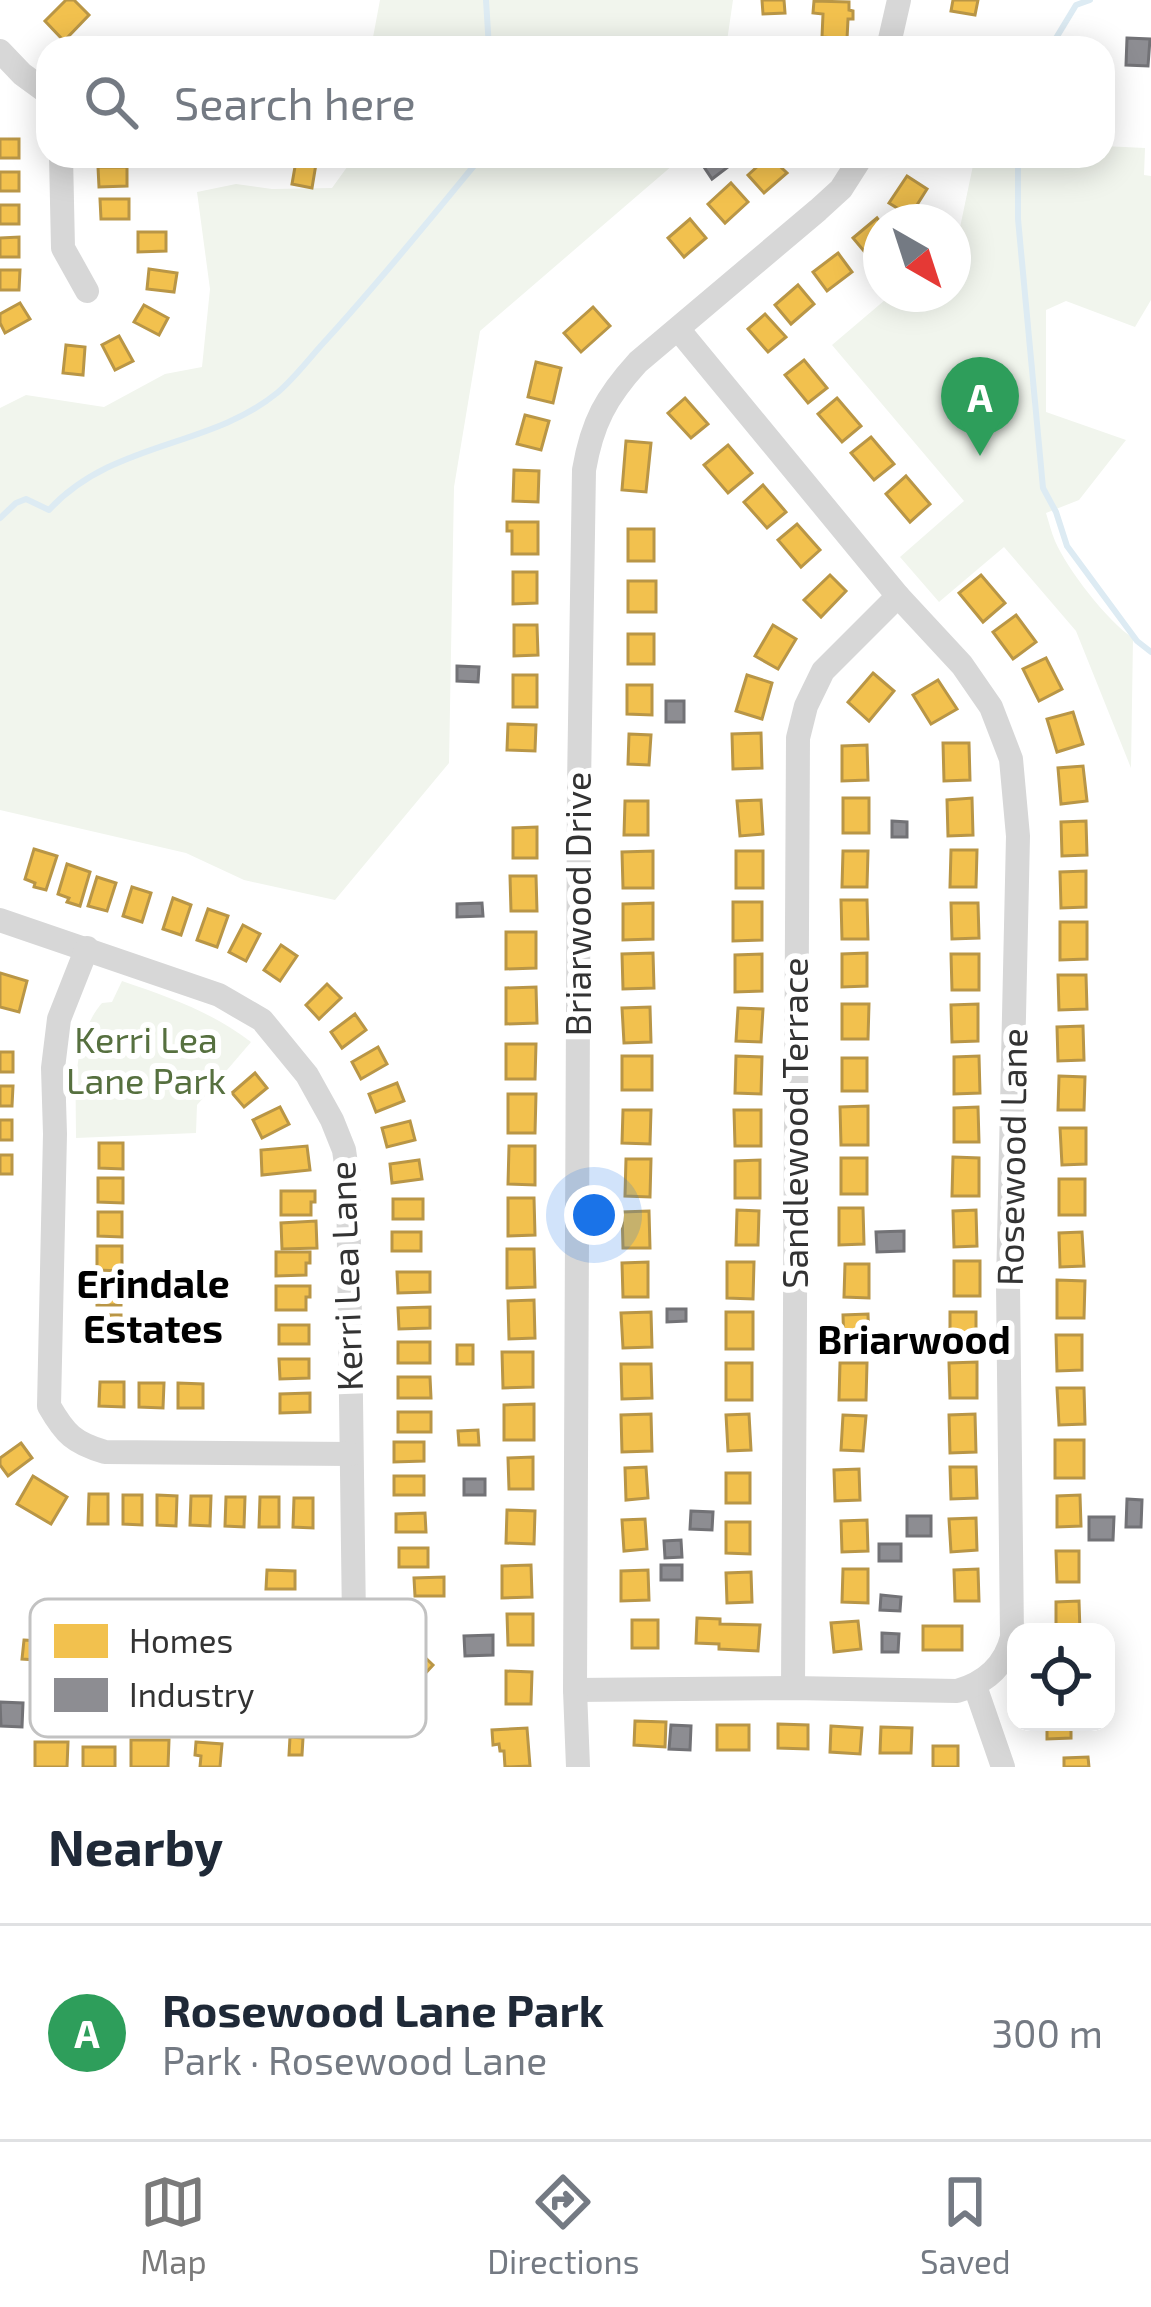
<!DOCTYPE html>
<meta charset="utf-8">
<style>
:root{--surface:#fff;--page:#f2f2f3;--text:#1f2937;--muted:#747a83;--line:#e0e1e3;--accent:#7a7a7a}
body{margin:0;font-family:"Exo 2",sans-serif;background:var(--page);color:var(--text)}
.controls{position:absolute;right:36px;bottom:36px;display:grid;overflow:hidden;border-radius:24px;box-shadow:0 6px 30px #0003}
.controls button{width:108px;height:108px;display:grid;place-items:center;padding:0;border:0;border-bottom:3px solid var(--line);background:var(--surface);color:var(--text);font:60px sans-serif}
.compass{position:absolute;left:863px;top:204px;width:108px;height:108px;border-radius:50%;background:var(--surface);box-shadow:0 6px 30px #0003;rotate:141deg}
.you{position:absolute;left:594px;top:1215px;width:42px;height:42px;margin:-30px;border:9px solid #fff;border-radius:50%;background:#1a73e8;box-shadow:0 0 0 18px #1a73e833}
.badge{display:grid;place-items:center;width:78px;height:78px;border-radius:50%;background:var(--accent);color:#fff;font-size:39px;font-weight:700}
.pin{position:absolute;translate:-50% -99px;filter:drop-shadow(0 3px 6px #0008)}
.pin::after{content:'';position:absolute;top:63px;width:42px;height:36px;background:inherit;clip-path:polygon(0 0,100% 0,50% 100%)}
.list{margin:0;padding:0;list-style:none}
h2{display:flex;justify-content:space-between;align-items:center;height:156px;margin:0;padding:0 48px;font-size:51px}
h2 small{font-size:39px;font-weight:400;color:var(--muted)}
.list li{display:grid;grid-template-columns:78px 1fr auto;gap:36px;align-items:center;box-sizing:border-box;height:216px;padding:0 48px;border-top:3px solid var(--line)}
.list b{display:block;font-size:45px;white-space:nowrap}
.list p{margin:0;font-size:39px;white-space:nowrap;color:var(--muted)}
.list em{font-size:39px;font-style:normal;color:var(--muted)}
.icon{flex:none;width:66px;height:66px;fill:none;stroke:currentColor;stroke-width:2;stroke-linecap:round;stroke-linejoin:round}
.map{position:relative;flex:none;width:1151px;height:1767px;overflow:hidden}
.search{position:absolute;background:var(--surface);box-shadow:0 6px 30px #0003;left:36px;right:36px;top:36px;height:132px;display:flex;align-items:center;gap:30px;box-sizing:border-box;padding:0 42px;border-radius:36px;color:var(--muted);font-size:45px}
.sheet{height:372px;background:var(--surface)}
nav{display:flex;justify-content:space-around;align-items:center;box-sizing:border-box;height:168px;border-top:3px solid var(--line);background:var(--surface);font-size:33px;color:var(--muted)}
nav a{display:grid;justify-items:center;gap:6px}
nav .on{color:var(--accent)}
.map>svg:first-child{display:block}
.green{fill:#f1f5ed}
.homes{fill:#f2c14e;stroke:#b99646;stroke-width:3}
.industry{fill:#8d8d92;stroke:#727276;stroke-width:3}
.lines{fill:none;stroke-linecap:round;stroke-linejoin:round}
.stream{stroke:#ddebf3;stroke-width:6}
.minor{stroke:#d7d7d7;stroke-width:24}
.labels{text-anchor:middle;stroke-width:12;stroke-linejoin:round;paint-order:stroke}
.street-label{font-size:36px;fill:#333;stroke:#fff}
.park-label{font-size:36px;fill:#56703f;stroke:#fff}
.neighbourhood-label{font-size:39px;font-weight:bold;fill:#000;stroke:#fff}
.key{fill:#fff;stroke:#c2c2c2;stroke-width:3}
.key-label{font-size:33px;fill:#333}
</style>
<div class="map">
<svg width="1151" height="1767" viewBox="0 0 1151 1767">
<rect width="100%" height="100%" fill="#fff"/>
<g class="green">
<path d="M380,0H733L726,48H371Z"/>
<path d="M1103,146L1145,148L1144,175L1151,176V300L1135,327L1066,301L1046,310V412L1126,440L1079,500L1046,513C1049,522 1051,532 1055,541C1067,569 1108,622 1133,638L1131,768L1076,631L1004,547L939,602L900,557L964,501L832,345L892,294H953V242L958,237L975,156H1103Z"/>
<path d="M352,156H668L673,165L480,331L454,487L449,763L335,900L244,880L186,853L0,810V408L26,395L104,407L165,374L202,367L210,289L197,192L236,184L272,189L332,188L350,163Z"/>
<path d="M122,981C169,997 212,1012 251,1042L197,1105L196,1133L76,1138C76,1093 71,1040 102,1003L112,1002Z"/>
</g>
<g class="homes">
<path d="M66,0H74L89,15L64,41L45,21Z"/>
<path d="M762,0H784L785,13L763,14Z"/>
<path d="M953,0H978L975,15L951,11Z"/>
<path d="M814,1L849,2V10L853,11V19H848L847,39L822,37L823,14L813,13Z"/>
<rect x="0" y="139" width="19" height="19"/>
<path d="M769,156L787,173L764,193L748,175Z"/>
<path d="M296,161L316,164L312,188L292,184Z"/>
<path d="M98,167H127V186L99,187Z"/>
<rect x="0" y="172" width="19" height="19"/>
<path d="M907,176L927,189L910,216L889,203Z"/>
<path d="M731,183L748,202L725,223L708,204Z"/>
<path d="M100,199H129V219H101Z"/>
<rect x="0" y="205" width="19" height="19"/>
<path d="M877,218L881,223V248L869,257L853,238Z"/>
<path d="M690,219L706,238L684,257L668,238Z"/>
<path d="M138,232H166V251L138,252Z"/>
<path d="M19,237V257H0V238Z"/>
<path d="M838,253L852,272L827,291L813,272Z"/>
<path d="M149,269L177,273L174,292L147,289Z"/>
<path d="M0,270H20L19,290H0Z"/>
<path d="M798,285L814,304L791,324L775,305Z"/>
<path d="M20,303L30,319L5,333L0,323V314Z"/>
<path d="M144,305L168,318L159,335L134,322Z"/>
<path d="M593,307L610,326L581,352L564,333Z"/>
<path d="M765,314L786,337L768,352L748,329Z"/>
<path d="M119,336L133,361L115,370L102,345Z"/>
<path d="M66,345L85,347L83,375L63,373Z"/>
<path d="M804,360L827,388L808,403L785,375Z"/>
<path d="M536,362L561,368L553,403L528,397Z"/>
<path d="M685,398L708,424L691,438L668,413Z"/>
<path d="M837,398L861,426L842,442L818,414Z"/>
<path d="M525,415L549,421L541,450L517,444Z"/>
<path d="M871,437L894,464L874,480L851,453Z"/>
<path d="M626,441L651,443L646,492L622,490Z"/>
<path d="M728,445L752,473L728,493L704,465Z"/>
<path d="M514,470L539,471L538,502L513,501Z"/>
<path d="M906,476L930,504L910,522L886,494Z"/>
<path d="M763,485L786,512L767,528L744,502Z"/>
<path d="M507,522H538V554H512V531H507Z"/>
<path d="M797,524L820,550L801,567L778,540Z"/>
<rect x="628" y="529" width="26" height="32"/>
<path d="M513,572H537V603L513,604Z"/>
<path d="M830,575L846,591L821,617L804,600Z"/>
<path d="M981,575L1005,603L983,622L959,593Z"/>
<rect x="628" y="581" width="28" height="31"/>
<path d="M1016,615L1036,642L1013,659L993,632Z"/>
<path d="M514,625H537L538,655L514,656Z"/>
<path d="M773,625L796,639L778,669L755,656Z"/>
<rect x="628" y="634" width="26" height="30"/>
<path d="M1046,658L1062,689L1039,701L1023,669Z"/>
<path d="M873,673L894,691L869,721L848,702Z"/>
<rect x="513" y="675" width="24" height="32"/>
<path d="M747,675L772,683L762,719L736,711Z"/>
<path d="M938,680L957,709L931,724L913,695Z"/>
<path d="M627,685H652V715L627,714Z"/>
<path d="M1073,712L1083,744L1057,752L1047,719Z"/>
<path d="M508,724L536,725L535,751L507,750Z"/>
<path d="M761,733L762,768L733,769L732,734Z"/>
<path d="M629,734L651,735L649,765L628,764Z"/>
<path d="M943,743H969L970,780L944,781Z"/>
<path d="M867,745L868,780L842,781V746Z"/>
<path d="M1083,766L1087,801L1061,804L1058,768Z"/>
<rect x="843" y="798" width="26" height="35"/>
<path d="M972,798L973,835L948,836L947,800Z"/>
<path d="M761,800L763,834L740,836L737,801Z"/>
<path d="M625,801H648V835H624Z"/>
<path d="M1086,821L1087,855L1062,856L1061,822Z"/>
<path d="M537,827V858H513V828Z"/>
<path d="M34,849L57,856L46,890L34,887L35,883L25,879Z"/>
<path d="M951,850H977L976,887H950Z"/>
<path d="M653,851V888H623L622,852Z"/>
<rect x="736" y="851" width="27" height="37"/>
<path d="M843,851H868L867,887H842Z"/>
<path d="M67,864L90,872L80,906L67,902L69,898L58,894Z"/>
<path d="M1086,871V907L1061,908L1060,872Z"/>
<path d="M510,876H536L537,911H511Z"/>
<path d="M97,877L116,883L107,911L88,906Z"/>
<path d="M132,887L151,893L142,922L123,916Z"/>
<path d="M173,898L191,905L181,935L163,929Z"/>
<path d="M841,900H867L868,939H842Z"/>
<path d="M733,902H762V940L733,941Z"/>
<path d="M653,903V939L623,940V904Z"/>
<path d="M951,903H978L979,938L952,939Z"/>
<path d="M208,909L228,916L217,947L197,940Z"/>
<path d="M1060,922H1087V959L1060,960Z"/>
<path d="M243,925L260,934L246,961L229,952Z"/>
<path d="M506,932H536V968L506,969Z"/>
<path d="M281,945L297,956L280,981L264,970Z"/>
<path d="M653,953L654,988L623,989L622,954Z"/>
<path d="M867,953V986L842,987V954Z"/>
<path d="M762,954V991L735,992V955Z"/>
<path d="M951,954H979V990H952Z"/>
<path d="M0,973L27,981L19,1012L0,1007Z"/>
<path d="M1058,975H1086L1087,1009L1059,1010Z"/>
<path d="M327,984L341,998L319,1019L306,1005Z"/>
<path d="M536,987L537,1023L506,1024V988Z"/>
<path d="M842,1004H869L868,1039H842Z"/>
<path d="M978,1004V1041L952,1042L951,1005Z"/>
<path d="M650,1007L651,1042L624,1043L622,1008Z"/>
<path d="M738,1008L763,1009L761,1042L736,1041Z"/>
<path d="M355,1014L366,1030L342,1048L331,1032Z"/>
<path d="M1083,1026L1084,1060L1058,1061L1057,1027Z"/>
<path d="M506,1044H536L535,1079H506Z"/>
<path d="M378,1047L387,1064L361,1079L352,1062Z"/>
<rect x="0" y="1052" width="13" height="20"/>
<rect x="622" y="1056" width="30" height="34"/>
<path d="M736,1056L762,1057L761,1094L735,1093Z"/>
<path d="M979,1056L980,1093L954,1094V1057Z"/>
<rect x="842" y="1058" width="25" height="33"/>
<path d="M255,1073L267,1088L244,1107L232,1093Z"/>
<path d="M1059,1076L1085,1077L1084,1110H1058Z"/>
<path d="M397,1083L404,1101L376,1112L369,1094Z"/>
<path d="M0,1086H13L12,1106H0Z"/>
<path d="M508,1094H536L535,1133H508Z"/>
<path d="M868,1106V1145H841L840,1107Z"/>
<path d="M280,1107L289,1124L262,1138L253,1120Z"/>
<path d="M978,1107L979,1142H954V1108Z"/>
<path d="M623,1110H651L650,1144L622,1143Z"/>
<path d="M734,1110H761V1146H735Z"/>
<rect x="0" y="1120" width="12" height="20"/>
<path d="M410,1121L415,1140L387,1147L382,1128Z"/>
<path d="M1060,1128H1086V1164L1062,1165Z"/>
<path d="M99,1143H123V1169L99,1168Z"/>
<path d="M307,1146L310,1170L262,1175L261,1150Z"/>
<path d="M509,1146H535V1185L508,1184Z"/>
<rect x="0" y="1155" width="12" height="19"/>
<path d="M953,1157L979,1158V1196H952Z"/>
<rect x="841" y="1158" width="26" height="36"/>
<path d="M626,1159H651L650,1197L625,1196Z"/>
<path d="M419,1160L422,1179L392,1183L390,1164Z"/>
<path d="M760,1160V1198H735V1161Z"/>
<path d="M98,1178H123V1203L98,1202Z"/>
<rect x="1059" y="1179" width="26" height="36"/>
<path d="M281,1191H315V1202H311V1215H281Z"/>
<path d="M508,1198H534L535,1235L508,1236Z"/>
<rect x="393" y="1199" width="30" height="20"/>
<path d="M839,1208H863L864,1244L839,1245Z"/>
<path d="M737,1210L759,1211L758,1245H736Z"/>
<path d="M976,1210L977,1246L954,1247L953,1211Z"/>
<path d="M649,1211L650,1248H623L622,1212Z"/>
<path d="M98,1212H122V1237L98,1236Z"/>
<path d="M316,1221L317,1248L282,1249L281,1223Z"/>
<rect x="392" y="1232" width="29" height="19"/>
<path d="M1082,1232L1084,1266L1060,1267L1059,1233Z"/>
<path d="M97,1246H122V1271L97,1270Z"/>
<path d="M507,1249H534L535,1287L507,1288Z"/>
<path d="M276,1252H310V1263H306V1275L276,1276Z"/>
<rect x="954" y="1261" width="26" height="35"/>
<path d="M648,1262V1297H623L622,1263Z"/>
<path d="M727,1262H754L753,1299L727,1298Z"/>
<path d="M845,1264H869V1298L844,1297Z"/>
<path d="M397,1272H430V1292L398,1293Z"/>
<rect x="97" y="1280" width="24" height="25"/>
<path d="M1057,1280L1085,1281L1084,1318H1057Z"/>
<path d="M276,1286H310V1297H306V1310H276Z"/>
<path d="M534,1300L535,1338L509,1339L508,1301Z"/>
<path d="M430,1307V1328L399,1329L398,1308Z"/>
<path d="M651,1312L652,1347L623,1348L621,1313Z"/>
<rect x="726" y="1312" width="27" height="37"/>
<path d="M950,1312H976V1349L950,1348Z"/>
<path d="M868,1314L869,1347L844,1348L843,1315Z"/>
<rect x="96" y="1315" width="25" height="24"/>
<rect x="279" y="1325" width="30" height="19"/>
<path d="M1056,1335H1082V1370L1057,1371Z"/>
<rect x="398" y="1342" width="32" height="21"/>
<rect x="457" y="1345" width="16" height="19"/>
<path d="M502,1352H533V1387L503,1388Z"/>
<path d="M279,1359H309V1378L280,1379Z"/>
<path d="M977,1362V1398H950L949,1363Z"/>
<rect x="726" y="1363" width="26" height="37"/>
<path d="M840,1363H867L866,1400H839Z"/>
<path d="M621,1364H651L652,1398L622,1399Z"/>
<path d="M398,1377H430L431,1398H398Z"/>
<path d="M100,1382H124V1407L99,1406Z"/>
<path d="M139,1383H164L163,1408L139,1407Z"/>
<path d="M178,1383L203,1384V1408H178Z"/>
<path d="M1057,1388H1084L1085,1424L1059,1425Z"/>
<path d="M310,1393V1412L280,1413V1394Z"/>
<path d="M534,1404V1440H504V1405Z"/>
<rect x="398" y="1412" width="33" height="20"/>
<path d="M651,1414L652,1451L622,1452L621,1415Z"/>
<path d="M749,1414L751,1450L728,1451L726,1415Z"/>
<path d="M975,1414L976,1452L950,1453L949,1415Z"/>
<path d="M843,1415L866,1416L863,1451L841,1450Z"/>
<path d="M478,1430L479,1445H459L458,1431Z"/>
<rect x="1055" y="1440" width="29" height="38"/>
<path d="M394,1442H424V1461L394,1462Z"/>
<path d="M21,1443L32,1458L8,1476L0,1465V1458Z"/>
<path d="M533,1457V1489H509L508,1458Z"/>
<path d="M646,1467L648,1498L626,1500L625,1468Z"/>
<path d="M950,1467H976L977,1498L951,1499Z"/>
<path d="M859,1469L860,1500L835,1501L834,1470Z"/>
<rect x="726" y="1473" width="24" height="30"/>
<path d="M33,1476L67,1497L51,1524L17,1504Z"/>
<rect x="394" y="1476" width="30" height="19"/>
<path d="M89,1494H108V1524H88Z"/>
<path d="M123,1495H142V1525L123,1524Z"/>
<path d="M157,1495L177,1496L176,1526L157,1525Z"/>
<path d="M1080,1495L1081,1526L1057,1527V1496Z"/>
<path d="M191,1496H211L210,1526L190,1525Z"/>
<path d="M226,1497H245L244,1527L225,1526Z"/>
<path d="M260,1497H279V1527H259Z"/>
<path d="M294,1498H313V1528L293,1527Z"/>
<path d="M507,1510L535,1511L534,1544L506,1543Z"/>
<path d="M425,1513L426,1532H396V1514Z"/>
<path d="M976,1518L977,1550L951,1552L949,1519Z"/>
<path d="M645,1519L647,1549L624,1551L622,1520Z"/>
<path d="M867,1520L868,1551L842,1552L841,1521Z"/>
<path d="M726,1522H750V1554L726,1553Z"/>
<rect x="399" y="1548" width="29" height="19"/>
<path d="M1056,1551H1079V1582H1057Z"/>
<path d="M531,1565L532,1597L502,1598V1566Z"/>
<path d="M843,1569H868V1603L842,1602Z"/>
<path d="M978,1569L979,1601H955L954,1570Z"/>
<path d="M267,1570L295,1571V1589H266Z"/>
<path d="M648,1570L649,1600L621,1601V1571Z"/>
<path d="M751,1572L752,1602L727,1603L726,1573Z"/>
<path d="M444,1577V1596H415L414,1578Z"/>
<path d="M1079,1601L1080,1632H1056V1602Z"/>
<path d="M507,1614H533V1645H508Z"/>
<path d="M697,1618L720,1619V1624L760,1625L758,1651L719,1649V1644L696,1643Z"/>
<rect x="632" y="1620" width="26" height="28"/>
<path d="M858,1621L861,1649L834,1652L831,1623Z"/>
<rect x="923" y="1626" width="39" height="24"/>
<path d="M24,1640L38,1641L36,1660L22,1659Z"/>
<path d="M412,1645L433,1665L420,1679L399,1658Z"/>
<path d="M506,1671L532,1672L531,1704H506Z"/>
<path d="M635,1721L666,1722L665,1747L634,1745Z"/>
<path d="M1047,1722H1071V1738L1047,1739Z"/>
<path d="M778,1724L808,1725V1749L778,1748Z"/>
<rect x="717" y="1725" width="32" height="25"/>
<path d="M831,1726L862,1728L860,1754L830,1752Z"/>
<path d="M881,1727L912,1728L911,1753H880Z"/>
<path d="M527,1728L530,1766L505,1767L504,1751H500L499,1744L493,1745L492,1730Z"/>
<path d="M290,1737L303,1738L302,1755H289Z"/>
<path d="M131,1740H169L168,1767H131Z"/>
<path d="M35,1742H68L67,1767H35Z"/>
<path d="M196,1742L222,1744L220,1767H200L201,1756L195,1755Z"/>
<rect x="933" y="1746" width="25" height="21"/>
<rect x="83" y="1747" width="32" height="20"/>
<path d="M1088,1757L1089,1767H1064V1758Z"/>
</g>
<g class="industry">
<path d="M1127,38L1150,39L1148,66L1126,65Z"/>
<path d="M712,156H721L728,167L712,179L702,164Z"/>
<path d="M457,666L479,667L478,682L457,681Z"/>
<rect x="666" y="701" width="18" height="21"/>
<path d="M892,821L907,822V837H892Z"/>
<path d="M482,903L483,916L457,917V904Z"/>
<path d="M904,1231V1251L877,1252L876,1232Z"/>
<path d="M667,1309H686V1321L667,1322Z"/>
<rect x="464" y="1479" width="21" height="16"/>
<path d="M1127,1499L1142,1500L1141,1527H1126Z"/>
<path d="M691,1511L713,1512L712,1530L690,1529Z"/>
<rect x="907" y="1516" width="24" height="20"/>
<path d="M1089,1517H1114L1113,1540H1089Z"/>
<path d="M681,1540L682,1557L665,1558L664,1541Z"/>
<rect x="879" y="1544" width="22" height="17"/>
<rect x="661" y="1565" width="21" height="15"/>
<path d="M881,1595L901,1597L900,1611L880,1610Z"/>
<path d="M882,1633L899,1634L898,1652H882Z"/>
<path d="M493,1635V1655L465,1656L464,1636Z"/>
<path d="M0,1702L23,1703L22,1727L1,1726Z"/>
<path d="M671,1725L691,1726L690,1750L669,1749Z"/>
</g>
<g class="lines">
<g class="stream">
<path d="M486,0L489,48"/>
<path d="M1050,48L1076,5L1090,0"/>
<path d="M1018,156V219L1043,488L1056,512L1067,546L1137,641L1151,652"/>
<path d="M0,518L16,503L26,499L49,510C112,441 210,448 277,393C295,378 311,356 327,339C381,280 431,218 482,156"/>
</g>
<g class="minor">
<path d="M888,48L899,0"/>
<path d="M0,51L22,74L48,93"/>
<path d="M61,156L63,248L87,291"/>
<path d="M0,920L219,995L262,1020L307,1075L332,1120L344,1150L348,1178L354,1621"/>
<path d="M87,948L59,1019L53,1068L55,1134L49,1406C65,1434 74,1443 105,1452L351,1454"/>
<path d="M975,1686L1003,1767"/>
<path d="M793,1688L798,738L806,706L823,671L898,596"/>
<path d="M575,1690L793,1688L957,1691C985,1683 1005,1666 1012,1637L1008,1285L1018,836L1011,759L991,707L962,665L898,596L678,329"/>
<path d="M578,1767L575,1690L579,786L584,470C592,423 606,397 638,362L818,210L841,189L862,156"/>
</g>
</g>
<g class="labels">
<g class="street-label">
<text transform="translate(578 904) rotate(-90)" y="13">Briarwood Drive</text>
<text transform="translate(795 1123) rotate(-90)" y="13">Sandlewood Terrace</text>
<text transform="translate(1012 1157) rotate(-89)" y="13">Rosewood Lane</text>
<text transform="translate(346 1276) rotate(-92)" y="13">Kerri Lea Lane</text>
</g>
<g class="park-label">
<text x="146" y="1053">Kerri Lea<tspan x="146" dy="41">Lane Park</tspan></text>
</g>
<g class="neighbourhood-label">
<text x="153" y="1298">Erindale<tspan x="153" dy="45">Estates</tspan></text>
<text x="914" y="1354">Briarwood</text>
</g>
</g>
<rect x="30" y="1599" width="396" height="138" rx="18" class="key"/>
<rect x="54" y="1624" width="54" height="34" fill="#f2c14e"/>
<rect x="54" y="1678" width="54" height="34" fill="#8d8d92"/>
<g class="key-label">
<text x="129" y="1653">Homes</text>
<text x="129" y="1707">Industry</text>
</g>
</svg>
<div class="controls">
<button><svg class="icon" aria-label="locate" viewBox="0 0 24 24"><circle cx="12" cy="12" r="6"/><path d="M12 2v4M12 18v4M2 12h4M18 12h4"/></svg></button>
</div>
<svg class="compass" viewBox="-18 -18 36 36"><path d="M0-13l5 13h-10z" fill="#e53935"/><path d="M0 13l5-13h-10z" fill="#747a83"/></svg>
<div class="you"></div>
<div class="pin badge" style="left:980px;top:456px;background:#2e9e5b">A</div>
<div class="search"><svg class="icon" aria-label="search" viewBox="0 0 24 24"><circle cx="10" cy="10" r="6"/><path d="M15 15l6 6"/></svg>Search here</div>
</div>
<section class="sheet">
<h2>Nearby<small></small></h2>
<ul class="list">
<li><span class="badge" style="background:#2e9e5b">A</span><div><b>Rosewood Lane Park</b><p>Park · Rosewood Lane</p></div><em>300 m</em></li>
</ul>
</section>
<nav>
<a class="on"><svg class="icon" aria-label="map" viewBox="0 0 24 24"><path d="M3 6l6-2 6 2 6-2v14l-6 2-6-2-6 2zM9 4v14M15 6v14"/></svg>Map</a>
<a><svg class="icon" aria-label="directions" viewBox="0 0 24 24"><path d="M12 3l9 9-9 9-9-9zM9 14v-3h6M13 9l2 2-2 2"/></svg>Directions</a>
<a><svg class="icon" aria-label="saved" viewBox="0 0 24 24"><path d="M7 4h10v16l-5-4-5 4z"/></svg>Saved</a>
</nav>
